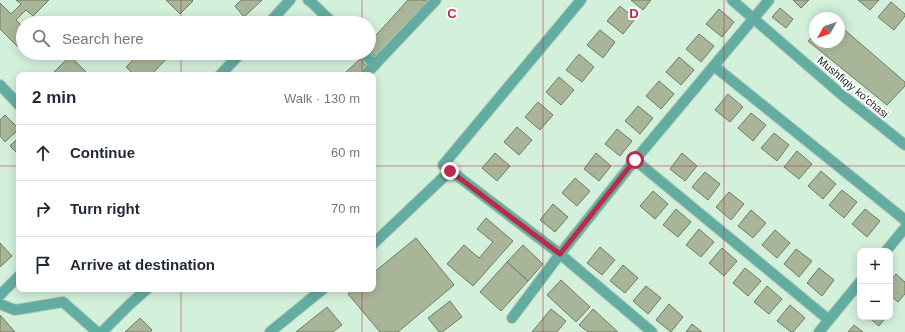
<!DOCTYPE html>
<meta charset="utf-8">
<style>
:root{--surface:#fff;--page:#f6f6f7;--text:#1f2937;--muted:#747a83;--line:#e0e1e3}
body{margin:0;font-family:Helvetica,sans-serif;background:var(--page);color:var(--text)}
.controls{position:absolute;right:12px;bottom:12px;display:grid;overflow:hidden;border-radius:8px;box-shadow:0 2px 10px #0003}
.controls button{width:36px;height:36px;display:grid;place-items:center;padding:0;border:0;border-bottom:1px solid var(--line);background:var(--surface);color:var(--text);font:20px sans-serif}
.compass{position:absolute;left:809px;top:12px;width:36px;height:36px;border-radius:50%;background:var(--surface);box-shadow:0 2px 10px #0003;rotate:230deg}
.stop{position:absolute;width:12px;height:12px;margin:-9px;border:3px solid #bb2a4a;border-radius:50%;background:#fff}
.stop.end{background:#bb2a4a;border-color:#fff;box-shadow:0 1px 4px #0008}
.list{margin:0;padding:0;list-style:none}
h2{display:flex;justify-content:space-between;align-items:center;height:52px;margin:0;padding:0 16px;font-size:17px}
h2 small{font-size:13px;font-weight:400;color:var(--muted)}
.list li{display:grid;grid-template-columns:26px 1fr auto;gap:12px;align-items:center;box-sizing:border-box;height:56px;padding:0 16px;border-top:1px solid var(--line)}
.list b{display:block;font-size:15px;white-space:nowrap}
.list em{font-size:13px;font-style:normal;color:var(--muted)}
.icon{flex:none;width:22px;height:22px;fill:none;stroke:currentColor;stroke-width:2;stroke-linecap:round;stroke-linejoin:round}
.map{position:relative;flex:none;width:905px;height:332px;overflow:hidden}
.search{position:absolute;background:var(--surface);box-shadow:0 2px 10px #0003;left:16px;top:16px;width:360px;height:44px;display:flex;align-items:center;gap:10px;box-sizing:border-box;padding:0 14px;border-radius:22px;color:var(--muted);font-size:15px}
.panel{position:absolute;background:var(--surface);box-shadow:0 2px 10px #0003;left:16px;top:72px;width:360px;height:220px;border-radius:8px}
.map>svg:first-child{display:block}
.building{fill:#a9b599;stroke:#707c61}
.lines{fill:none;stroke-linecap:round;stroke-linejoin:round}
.minor-casing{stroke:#b3cdba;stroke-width:12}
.minor{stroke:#63aca1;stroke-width:10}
.route{stroke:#bb2a4a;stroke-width:5}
.grid{fill:none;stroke:#bb2a4a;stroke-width:1;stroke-opacity:0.55}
.labels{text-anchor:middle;stroke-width:4;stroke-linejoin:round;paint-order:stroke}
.street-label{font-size:11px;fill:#202b23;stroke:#fff}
.grid-label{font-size:13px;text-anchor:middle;font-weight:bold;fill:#bb2a4a;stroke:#fff;stroke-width:4;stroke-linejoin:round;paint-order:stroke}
</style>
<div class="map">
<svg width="905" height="332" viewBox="0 0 905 332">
<rect width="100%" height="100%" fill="#d3f0db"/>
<g class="building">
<path d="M16,0H49L33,16L26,10L16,20L23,27V52L0,29V3L11,14L21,4Z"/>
<path d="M166,0H192L193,1L180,14Z"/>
<path d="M241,0H262L244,17L235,6Z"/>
<path d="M408,0H428L376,57L369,50V43Z"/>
<path d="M631,0H651L643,10Z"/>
<path d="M793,0H809L801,8Z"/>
<path d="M858,0H879L870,10Z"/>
<path d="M891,2L905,14V16L894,30L878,17Z"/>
<path d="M620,6L635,19L623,34L607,21Z"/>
<path d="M780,8L793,19L786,28L772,17Z"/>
<path d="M719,9L734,22L722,37L706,24Z"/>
<path d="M839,25L905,82V86L887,105L808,41L815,34V42H839Z"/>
<path d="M600,30L615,42L603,58L587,45Z"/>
<path d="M699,34L714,46L701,62L686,49Z"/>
<path d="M140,53H172L151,75H134L126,67Z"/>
<path d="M579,54L594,67L582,82L566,70Z"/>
<path d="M70,56L89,75H51Z"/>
<path d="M679,57L694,70L681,85L666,72Z"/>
<path d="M360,59L367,67L359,75H343Z"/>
<path d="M559,77L574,90L561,105L546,92Z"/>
<path d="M659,81L674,94L661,109L646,96Z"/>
<path d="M728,94L743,107L730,122L715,110Z"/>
<path d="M538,102L553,115L540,130L525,117Z"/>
<path d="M638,106L653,118L640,134L625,121Z"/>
<path d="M751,113L766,125L753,141L738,128Z"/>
<path d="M5,115L19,129L5,142L0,136V120Z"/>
<path d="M517,127L532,140L519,155L504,142Z"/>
<path d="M617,129L632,141L620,156L605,144Z"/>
<path d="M774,133L789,145L777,161L761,148Z"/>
<path d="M19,137V155L10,146Z"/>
<path d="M797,151L812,164L799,179L784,167Z"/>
<path d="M495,153L510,166L497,181L482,168Z"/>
<path d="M596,153L611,166L599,181L584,169Z"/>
<path d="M682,153L697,166L685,181L670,169Z"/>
<path d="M821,171L836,184L823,199L808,186Z"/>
<path d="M705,172L720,184L708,200L692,187Z"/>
<path d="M575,178L590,191L577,206L562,193Z"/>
<path d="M842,190L857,202L844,218L829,205Z"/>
<path d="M653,191L668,204L655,219L640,206Z"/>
<path d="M729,192L744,204L731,220L716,207Z"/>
<path d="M553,204L568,217L555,232L540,220Z"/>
<path d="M676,209L691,222L678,237L663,225Z"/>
<path d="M865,209L880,221L867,237L852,224Z"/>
<path d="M751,210L766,223L753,238L738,226Z"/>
<path d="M486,218L513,241L473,286L447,264L464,245L479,258L493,242L477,229Z"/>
<path d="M699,229L714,242L701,257L686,245Z"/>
<path d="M775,230L790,243L777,258L762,245Z"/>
<path d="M416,238L454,285L398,332H380L348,294L354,289H373V273Z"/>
<path d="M0,243L12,256L0,267Z"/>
<path d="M523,245L543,264L528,281L507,262Z"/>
<path d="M600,247L615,260L602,275L587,263Z"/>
<path d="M722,248L737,261L724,276L709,263Z"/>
<path d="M796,249L812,261L799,277L784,264Z"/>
<path d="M507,262L528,281L501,311L480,292Z"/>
<path d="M623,265L638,278L625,293L610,281Z"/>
<path d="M745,268L761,281L748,296L733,283Z"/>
<path d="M819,268L834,280L822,296L807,283Z"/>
<path d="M896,274L905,282V294L898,302L890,295V281Z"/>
<path d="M561,280L590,307L576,322L547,295Z"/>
<path d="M646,286L661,298L648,314L633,301Z"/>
<path d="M767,286L782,299L769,314L754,302Z"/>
<path d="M450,301L462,317L442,332H439L428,318Z"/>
<path d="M669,304L683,317L671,332L656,320Z"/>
<path d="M790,305L805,318L793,332H791L777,321Z"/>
<path d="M327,307L342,325L333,332H296Z"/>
<path d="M551,309L566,321L557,332H532Z"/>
<path d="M593,309L618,332H588L579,325Z"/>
<path d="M0,315L15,332H0Z"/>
<path d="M868,317H886L879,326Z"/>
<path d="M140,318L152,330L150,332H125Z"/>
<path d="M692,324L702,332H686Z"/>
<path d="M854,325L863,332H848Z"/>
</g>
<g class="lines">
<g class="minor-casing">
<g id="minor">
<path d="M308,0L311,2L333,23"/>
<path d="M581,0L443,165L560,254L652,332"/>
<path d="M732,0L842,95L905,145"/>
<path d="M269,23L290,0"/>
<path d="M363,53L375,65"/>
<path d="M714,66L905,220"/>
<path d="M220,75L241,53"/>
<path d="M365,75L436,0"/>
<path d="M0,85L19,105"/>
<path d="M635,160L829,320"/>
<path d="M373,244L450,171"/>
<path d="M886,251L905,228"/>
<path d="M0,295L19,276"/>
<path d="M0,304L15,310L63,302L97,332"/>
<path d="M512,318L560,254L635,160L769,0"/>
<path d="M102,332L129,305L147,289"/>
<path d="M270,332L323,289"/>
<path d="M819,332L860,282"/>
</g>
</g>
<use href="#minor" class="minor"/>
</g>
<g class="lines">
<path class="route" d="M450,171L560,254L635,160"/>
</g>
<path class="grid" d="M181,0V23M362,0V23M543,0V332M724,0V332M181,53V75M362,53V75M0,166H19M373,166H905M181,289V332M362,289V332"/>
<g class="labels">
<g class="street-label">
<text transform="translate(853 87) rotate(40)" y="4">Mushfiqiy ko'chasi</text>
</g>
</g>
<g class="grid-label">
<text x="452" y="18">C</text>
<text x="634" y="18">D</text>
</g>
</svg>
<div class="controls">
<button>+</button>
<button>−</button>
</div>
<svg class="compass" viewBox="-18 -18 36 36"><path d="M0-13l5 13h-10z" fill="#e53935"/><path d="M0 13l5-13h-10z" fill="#747a83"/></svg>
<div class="stop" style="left:635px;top:160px"></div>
<div class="stop end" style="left:450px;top:171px"></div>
<div class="search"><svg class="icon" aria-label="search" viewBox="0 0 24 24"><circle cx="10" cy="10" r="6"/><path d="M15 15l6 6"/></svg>Search here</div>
<section class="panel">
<h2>2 min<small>Walk · 130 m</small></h2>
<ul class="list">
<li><svg class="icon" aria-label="ahead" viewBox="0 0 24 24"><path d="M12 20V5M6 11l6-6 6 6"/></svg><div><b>Continue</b></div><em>60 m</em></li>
<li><svg class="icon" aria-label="right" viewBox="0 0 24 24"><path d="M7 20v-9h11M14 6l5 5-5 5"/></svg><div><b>Turn right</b></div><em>70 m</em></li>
<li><svg class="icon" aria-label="arrive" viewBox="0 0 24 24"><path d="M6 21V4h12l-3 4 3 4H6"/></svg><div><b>Arrive at destination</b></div></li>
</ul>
</section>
</div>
